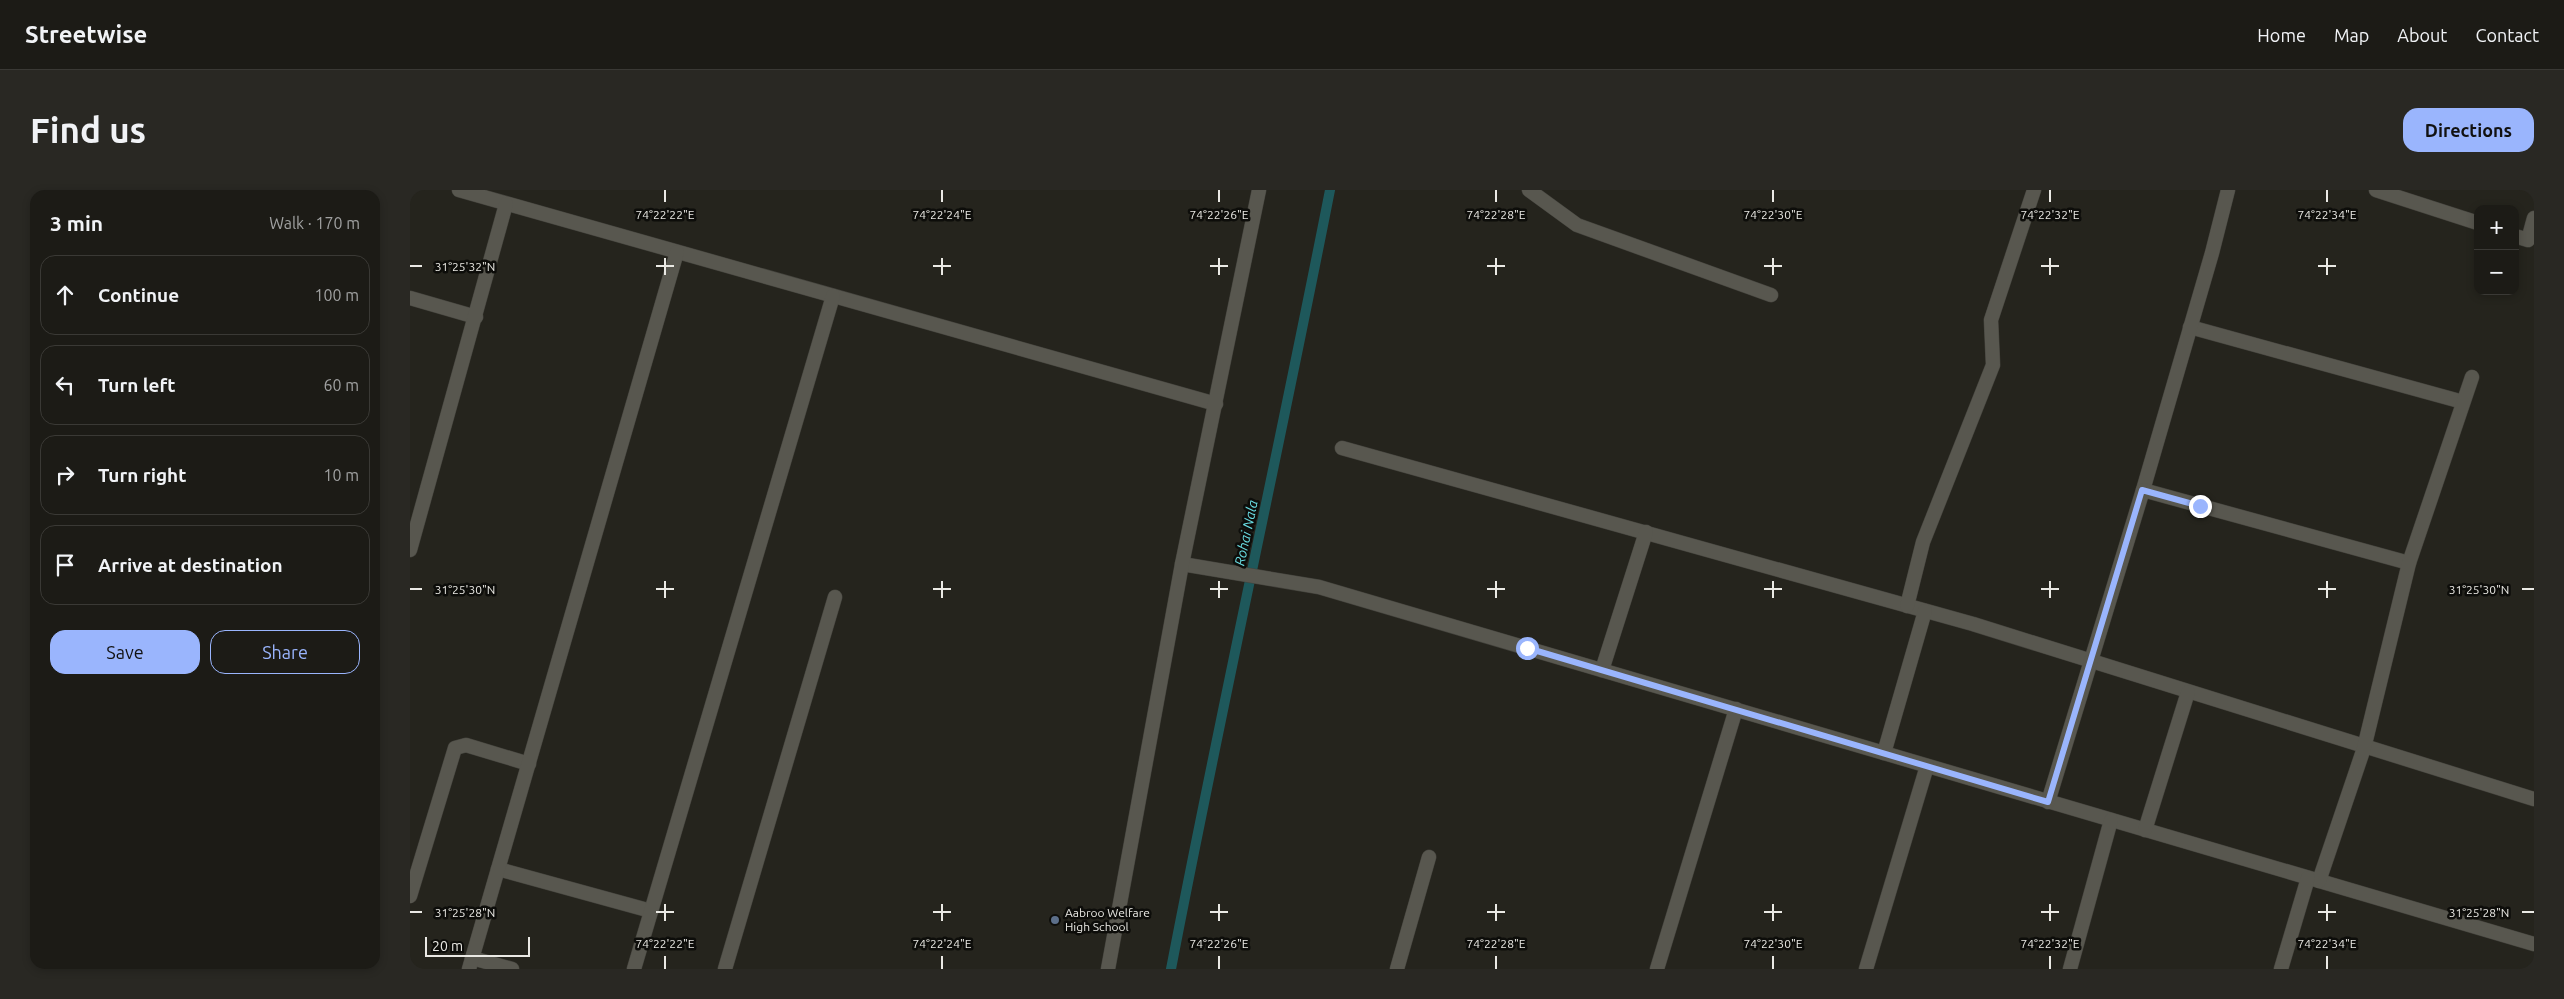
<!DOCTYPE html>
<meta charset="utf-8">
<style>
:root{--surface:#1c1b16;--page:#292823;--text:#f1f3f6;--muted:#a0a1a1;--line:#3a3935;--accent:#9ab5fd}
body{margin:0;font-family:Ubuntu,sans-serif;background:var(--page);color:var(--text)}
.controls{position:absolute;right:15px;top:15px;display:grid;overflow:hidden;border-radius:10px;box-shadow:0 2px 8px #0003}
.controls button{width:45px;height:45px;display:grid;place-items:center;padding:0;border:0;border-bottom:1px solid var(--line);background:var(--surface);color:var(--text);font:25px sans-serif}
.scale{position:absolute;left:15px;bottom:12px;width:105px;box-sizing:border-box;padding-left:5px;border:2px solid #eae9e4;border-top:0;font-size:14px;line-height:18px;white-space:nowrap;color:#eae9e4;-webkit-text-stroke:4px #0d0d0a;paint-order:stroke}
.stop{position:absolute;width:15px;height:15px;margin:-11px;border:4px solid #9ab5fd;border-radius:50%;background:#fff}
.stop.end{background:#9ab5fd;border-color:#fff;box-shadow:0 1px 5px #0008}
.list{margin:0;padding:0;list-style:none}
h2{display:flex;justify-content:space-between;align-items:center;height:65px;margin:0;padding:0 20px;font-size:21px}
h2 small{font-size:16px;font-weight:400;color:var(--muted)}
.list li{display:grid;grid-template-columns:32px 1fr auto;gap:15px;align-items:center;box-sizing:border-box;height:80px;margin:0 10px 10px;padding:0 10px;border:1px solid var(--line);border-radius:15px}
.list b{display:block;font-size:19px;white-space:nowrap}
.list em{font-size:16px;font-style:normal;color:var(--muted)}
.actions{display:flex;gap:10px;padding:15px 20px}
.actions a{flex:1;padding:11px 0;border:1px solid var(--accent);border-radius:15px;text-align:center;font-size:18px;color:var(--accent)}
.actions .main{background:var(--accent);color:#111}
.icon{flex:none;width:28px;height:28px;fill:none;stroke:currentColor;stroke-width:2;stroke-linecap:round;stroke-linejoin:round}
.map{position:relative;flex:none;width:2124px;height:779px;overflow:hidden;border-radius:15px}
header{display:flex;align-items:center;gap:30px;box-sizing:border-box;height:70px;padding:0 25px;background:var(--surface);border-bottom:1px solid var(--line)}
header strong{font-size:24px}
nav{display:flex;gap:28px;margin-inline-start:auto;font-size:18px}
.intro{display:flex;align-items:center;justify-content:space-between;box-sizing:border-box;height:120px;padding:0 30px}
h1{margin:0;font-size:35px}
.button{padding:12px 22px;border-radius:15px;background:var(--accent);color:#111;font-size:18px;font-weight:700}
main{display:flex;gap:30px;padding:0 30px}
aside{flex:1;background:var(--surface);border-radius:15px;box-shadow:0 2px 8px #0003}
.map>svg:first-child{display:block}
.lines{fill:none;stroke-linecap:round;stroke-linejoin:round}
.stream{stroke:#1e585b;stroke-width:10}
.service-casing{stroke:#43423c;stroke-width:15}
.minor-casing{stroke:#43423c;stroke-width:15}
.tertiary-casing{stroke:#43423c;stroke-width:15}
.service{stroke:#58574f;stroke-width:14}
.minor{stroke:#58574f;stroke-width:14}
.tertiary{stroke:#58574f;stroke-width:14}
.route{stroke:#9ab5fd;stroke-width:6}
.ticks{fill:none;stroke:#eae9e4;stroke-width:2}
.service-dot{fill:#5c6f8a;stroke:#0d0d0a;stroke-width:2}
.labels{text-anchor:middle;stroke-width:5;stroke-linejoin:round;paint-order:stroke}
.poi-label{font-size:12px;fill:#eae9e4;stroke:#0d0d0a;text-anchor:start}
.water-label{font-size:14px;font-style:italic;fill:#6adde3;stroke:#0d0d0a}
.ticks-label{font-size:12px;text-anchor:middle;fill:#eae9e4;stroke:#0d0d0a;stroke-width:5;stroke-linejoin:round;paint-order:stroke}
</style>
<header>
<strong>Streetwise</strong>
<nav><a>Home</a><a>Map</a><a>About</a><a>Contact</a></nav>
</header>
<div class="intro"><h1>Find us</h1><a class="button">Directions</a></div>
<main>
<aside>
<h2>3 min<small>Walk · 170 m</small></h2>
<ul class="list">
<li><svg class="icon" aria-label="ahead" viewBox="0 0 24 24"><path d="M12 20V5M6 11l6-6 6 6"/></svg><div><b>Continue</b></div><em>100 m</em></li>
<li><svg class="icon" aria-label="left" viewBox="0 0 24 24"><path d="M17 20v-9H6M10 6l-5 5 5 5"/></svg><div><b>Turn left</b></div><em>60 m</em></li>
<li><svg class="icon" aria-label="right" viewBox="0 0 24 24"><path d="M7 20v-9h11M14 6l5 5-5 5"/></svg><div><b>Turn right</b></div><em>10 m</em></li>
<li><svg class="icon" aria-label="arrive" viewBox="0 0 24 24"><path d="M6 21V4h12l-3 4 3 4H6"/></svg><div><b>Arrive at destination</b></div></li>
</ul>
<div class="actions"><a class="main">Save</a><a>Share</a></div>
</aside>
<div class="map">
<svg width="2124" height="779" viewBox="0 0 2124 779">
<rect width="100%" height="100%" fill="#25241d"/>
<g class="lines">
<path class="stream" d="M761,779C811,519 869,260 920,0"/>
<g class="service-casing">
<path id="service" d="M987,779L1019,667"/>
</g>
<g class="minor-casing">
<g id="minor">
<path d="M49,0L806,214"/>
<path d="M1119,0L1167,35L1361,105"/>
<path d="M1966,0L2068,33"/>
<path d="M2105,46L2118,50L2124,28"/>
<path d="M0,108L66,127"/>
<path d="M1780,137L2053,212"/>
<path d="M932,258L1563,434L2124,609"/>
<path d="M1733,300L1802,63L1818,0"/>
<path d="M0,360L96,14"/>
<path d="M772,374L909,397L2124,754"/>
<path d="M1497,416L1513,352L1583,175L1581,130L1624,0"/>
<path d="M1192,480L1236,342"/>
<path d="M1474,563L1515,421"/>
<path d="M1638,612L1733,300L1999,373"/>
<path d="M1735,640L1778,502"/>
<path d="M88,679L241,721"/>
<path d="M1909,691L1954,558L1999,373L2062,187"/>
<path d="M0,706L45,558L56,555L119,574"/>
<path d="M62,768L102,779"/>
<path d="M59,779L267,62"/>
<path d="M224,779L423,106"/>
<path d="M315,779L425,407"/>
<path d="M1247,779L1326,519"/>
<path d="M1456,779L1517,576"/>
<path d="M1660,779L1701,630"/>
<path d="M1871,779L1898,688"/>
</g>
</g>
<g class="tertiary-casing">
<path id="tertiary" d="M698,779L772,374L849,0"/>
</g>
<use href="#service" class="service"/>
<use href="#minor" class="minor"/>
<use href="#tertiary" class="tertiary"/>
</g>
<g class="lines">
<path class="route" d="M1117,458L1638,612L1732,300L1790,316"/>
</g>
<path class="ticks" d="M255,0V12M532,0V12M809,0V12M1086,0V12M1363,0V12M1640,0V12M1917,0V12M255,68V85M532,68V85M809,68V85M1086,68V85M1363,68V85M1640,68V85M1917,68V85M0,76H12M246,76H264M523,76H541M800,76H818M1077,76H1095M1354,76H1372M1631,76H1649M1908,76H1926M255,391V408M532,391V408M809,391V408M1086,391V408M1363,391V408M1640,391V408M1917,391V408M0,399H12M246,399H264M523,399H541M800,399H818M1077,399H1095M1354,399H1372M1631,399H1649M1908,399H1926M2112,399H2124M255,714V731M532,714V731M809,714V731M1086,714V731M1363,714V731M1640,714V731M1917,714V731M0,722H12M246,722H264M523,722H541M800,722H818M1077,722H1095M1354,722H1372M1631,722H1649M1908,722H1926M2112,722H2124M255,766V779M532,766V779M809,766V779M1086,766V779M1363,766V779M1640,766V779M1917,766V779"/>
<circle class="service-dot" cx="645" cy="730" r="5"/>
<g class="labels">
<g class="poi-label">
<text x="655" y="727">Aabroo Welfare<tspan x="655" dy="14">High School</tspan></text>
</g>
<g class="water-label">
<text transform="translate(836 343) rotate(-78)" y="5">Rohai Nala</text>
</g>
</g>
<g class="ticks-label">
<text x="255" y="29">74°22'22"E</text>
<text x="532" y="29">74°22'24"E</text>
<text x="809" y="29">74°22'26"E</text>
<text x="1086" y="29">74°22'28"E</text>
<text x="1363" y="29">74°22'30"E</text>
<text x="1640" y="29">74°22'32"E</text>
<text x="1917" y="29">74°22'34"E</text>
<text x="55" y="81">31°25'32"N</text>
<text x="55" y="404">31°25'30"N</text>
<text x="2069" y="404">31°25'30"N</text>
<text x="55" y="727">31°25'28"N</text>
<text x="2069" y="727">31°25'28"N</text>
<text x="255" y="758">74°22'22"E</text>
<text x="532" y="758">74°22'24"E</text>
<text x="809" y="758">74°22'26"E</text>
<text x="1086" y="758">74°22'28"E</text>
<text x="1363" y="758">74°22'30"E</text>
<text x="1640" y="758">74°22'32"E</text>
<text x="1917" y="758">74°22'34"E</text>
</g>
</svg>
<div class="controls">
<button>+</button>
<button>−</button>
</div>
<div class="scale">20 m</div>
<div class="stop" style="left:1117px;top:458px"></div>
<div class="stop end" style="left:1790px;top:316px"></div>
</div>
</main>
